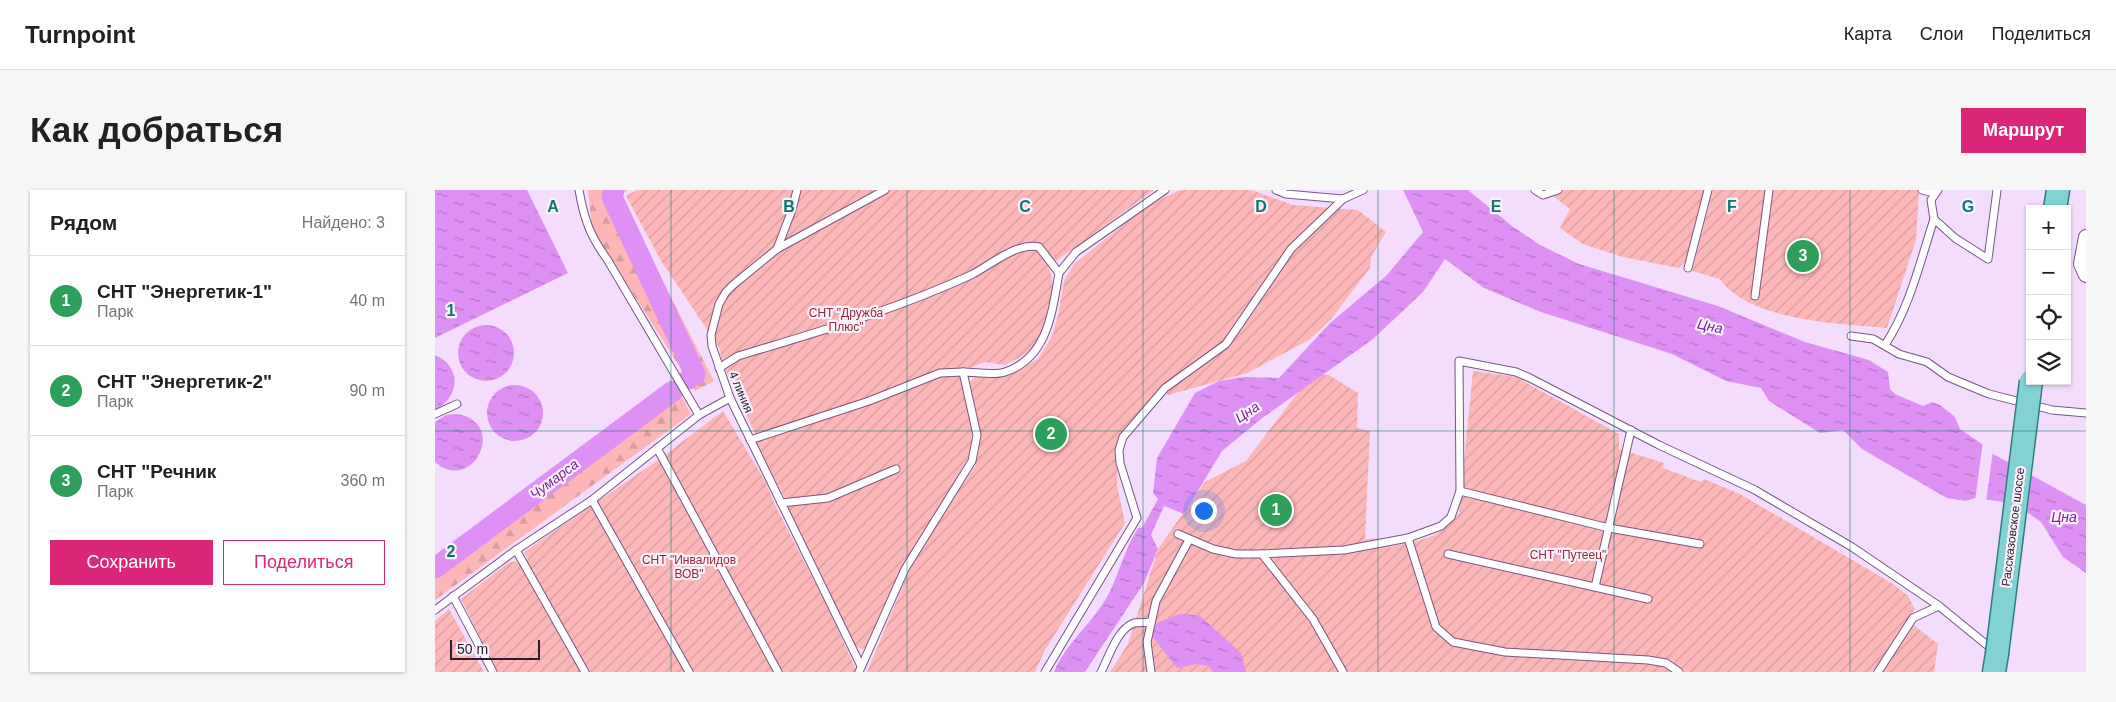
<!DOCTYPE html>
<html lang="ru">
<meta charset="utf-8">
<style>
:root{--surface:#fff;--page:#f6f6f6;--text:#202124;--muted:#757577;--line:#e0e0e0;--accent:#db2777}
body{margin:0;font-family:Arial,sans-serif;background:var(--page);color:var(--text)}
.controls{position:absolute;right:15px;top:15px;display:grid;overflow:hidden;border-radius:0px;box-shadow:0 1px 4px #0004}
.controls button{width:45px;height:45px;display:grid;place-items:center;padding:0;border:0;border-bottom:1px solid var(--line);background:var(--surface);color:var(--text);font:25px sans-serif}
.scale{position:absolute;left:15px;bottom:12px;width:90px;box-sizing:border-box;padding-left:5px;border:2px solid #2a1c2e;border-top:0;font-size:14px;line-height:18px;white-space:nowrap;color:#2a1c2e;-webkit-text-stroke:4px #f9f1fb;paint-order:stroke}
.you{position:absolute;left:768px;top:320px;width:18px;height:18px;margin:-12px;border:4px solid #fff;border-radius:50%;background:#1a73e8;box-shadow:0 0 0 8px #1a73e833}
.badge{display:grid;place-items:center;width:32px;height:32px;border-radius:50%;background:var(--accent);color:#fff;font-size:16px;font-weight:700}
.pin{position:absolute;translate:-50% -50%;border:2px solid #fff;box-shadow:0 1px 5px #0006}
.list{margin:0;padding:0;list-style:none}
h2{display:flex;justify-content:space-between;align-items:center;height:65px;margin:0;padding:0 20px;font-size:21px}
h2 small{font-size:16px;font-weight:400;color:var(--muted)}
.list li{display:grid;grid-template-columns:32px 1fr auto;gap:15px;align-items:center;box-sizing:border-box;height:90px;padding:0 20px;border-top:1px solid var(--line)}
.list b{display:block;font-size:19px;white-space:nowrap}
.list p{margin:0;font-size:16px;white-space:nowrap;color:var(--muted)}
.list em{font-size:16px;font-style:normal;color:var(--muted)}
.actions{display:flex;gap:10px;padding:15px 20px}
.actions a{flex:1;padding:11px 0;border:1px solid var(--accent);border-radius:0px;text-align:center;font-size:18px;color:var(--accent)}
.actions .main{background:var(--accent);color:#fff}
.icon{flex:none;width:28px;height:28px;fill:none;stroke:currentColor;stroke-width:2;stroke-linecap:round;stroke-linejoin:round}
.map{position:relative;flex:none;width:1651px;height:482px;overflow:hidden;border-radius:0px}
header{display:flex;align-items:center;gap:30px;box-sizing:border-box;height:70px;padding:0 25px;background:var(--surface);border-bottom:1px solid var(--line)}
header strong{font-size:24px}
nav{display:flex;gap:28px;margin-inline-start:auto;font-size:18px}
.intro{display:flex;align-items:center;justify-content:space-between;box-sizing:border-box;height:120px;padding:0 30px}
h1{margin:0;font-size:35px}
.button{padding:12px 22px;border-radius:0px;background:var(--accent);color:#fff;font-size:18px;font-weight:700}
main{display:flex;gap:30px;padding:0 30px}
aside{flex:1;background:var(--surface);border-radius:0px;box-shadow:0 1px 4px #0004}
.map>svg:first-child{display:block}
.forest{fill:url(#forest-firs)}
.garden{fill:url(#garden-furrows)}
.water{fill:url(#water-ripples)}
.pier{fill:#f4ddfc}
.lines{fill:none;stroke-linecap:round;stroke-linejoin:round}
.river{stroke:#dd91f4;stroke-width:21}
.lane-casing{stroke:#775581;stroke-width:9}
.street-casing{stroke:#775581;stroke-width:16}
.primary-casing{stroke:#2d7e86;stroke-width:25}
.lane{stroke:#fff;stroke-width:7}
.street{stroke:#fff;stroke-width:14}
.primary{stroke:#82d1d3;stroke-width:22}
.primary-bridge-casing{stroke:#2d7e86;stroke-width:25;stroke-linecap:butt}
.primary-bridge{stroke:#82d1d3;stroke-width:22}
.grid{fill:none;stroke:#0f766e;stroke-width:1;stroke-opacity:0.55}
.labels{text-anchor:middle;stroke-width:4.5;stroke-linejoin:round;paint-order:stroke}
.park-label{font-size:12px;fill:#9a2736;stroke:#f9f1fb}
.street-label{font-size:12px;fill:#2a1c2e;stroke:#f9f1fb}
.water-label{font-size:14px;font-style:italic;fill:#7d2096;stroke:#f9f1fb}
.grid-label{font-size:16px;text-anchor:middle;font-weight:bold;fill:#0f766e;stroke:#f9f1fb;stroke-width:4.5;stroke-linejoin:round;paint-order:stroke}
</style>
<header>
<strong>Turnpoint</strong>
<nav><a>Карта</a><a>Слои</a><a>Поделиться</a></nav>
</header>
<div class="intro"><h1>Как добраться</h1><a class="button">Маршрут</a></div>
<main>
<aside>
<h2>Рядом<small>Найдено: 3</small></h2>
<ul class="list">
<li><span class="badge" style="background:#2e9e5b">1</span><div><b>СНТ &quot;Энергетик-1&quot;</b><p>Парк</p></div><em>40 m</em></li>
<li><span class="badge" style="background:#2e9e5b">2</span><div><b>СНТ &quot;Энергетик-2&quot;</b><p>Парк</p></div><em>90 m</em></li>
<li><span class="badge" style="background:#2e9e5b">3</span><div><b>СНТ &quot;Речник</b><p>Парк</p></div><em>360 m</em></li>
</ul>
<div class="actions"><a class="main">Сохранить</a><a>Поделиться</a></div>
</aside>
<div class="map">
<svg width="1651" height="482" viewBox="0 0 1651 482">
<defs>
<pattern id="forest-firs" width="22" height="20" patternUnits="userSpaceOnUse" patternTransform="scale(1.25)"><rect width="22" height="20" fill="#fcb6b7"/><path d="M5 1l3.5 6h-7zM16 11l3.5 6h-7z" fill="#d89c9e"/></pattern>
<pattern id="garden-furrows" width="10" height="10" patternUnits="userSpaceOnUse" patternTransform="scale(1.25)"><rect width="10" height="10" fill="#fcb6b7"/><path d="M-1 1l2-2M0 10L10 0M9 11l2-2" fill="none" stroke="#d89c9e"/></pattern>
<pattern id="water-ripples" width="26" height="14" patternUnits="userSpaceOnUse" patternTransform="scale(1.25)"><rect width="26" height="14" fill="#dd91f4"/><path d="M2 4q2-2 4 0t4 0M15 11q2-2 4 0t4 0" fill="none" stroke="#b376c6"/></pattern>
</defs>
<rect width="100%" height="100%" fill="#f4ddfc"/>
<g class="forest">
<path d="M153,0H193L184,6L279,191L260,201L157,39Z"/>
<path d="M240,194L256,224L0,410V370Z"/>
</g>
<g class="garden">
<path d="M202,0H719L613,77C623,92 614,139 603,153C595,162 581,170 570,175L550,172L529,180L527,188L537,242L536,263L462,388L432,457L427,459L420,456L351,318L354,316L321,253L324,252L286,169L285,159L225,69L191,6Z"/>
<path d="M745,0H816L858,15L923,20L951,42L936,67L935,78L896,129L874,150L812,183L733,205L729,200L683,249L682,295L690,333L610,460L600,482H432L479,369L540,276L545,239L535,192L542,185L572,186L603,169L617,146L624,121L629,91L639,74L712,16Z"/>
<path d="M1110,0H1271L1252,71L1244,78L1188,67L1148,54L1125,38L1135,19Z"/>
<path d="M1278,0H1484L1481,50L1452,138C1405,134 1314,131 1285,89L1257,81Z"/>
<path d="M1038,181L1081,187L1184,244V259L1229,273L1228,278L1266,292L1269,289L1305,304L1458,394L1473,406L1480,419L1472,430L1503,454L1499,482H675L693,454L723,359L770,292L811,271L876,185H894L923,203L922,238L935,241L930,349L952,348L954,357C984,350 1005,350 1024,323Z"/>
<path d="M288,221L329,289L342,319L393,418L422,482H62L26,409L73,373L81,371L85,375L93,369L89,362L223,270Z"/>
<path d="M14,419L49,482H0V431Z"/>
</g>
<g class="water">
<path d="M0,0H92L133,83L0,148Z"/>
<path d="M968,0H1033L1077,36L1105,55L1144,74L1283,116L1370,152L1434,170L1453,182L1455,199L1460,204L1488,216L1497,212L1505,215L1520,227L1525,239L1547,254L1558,264L1651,315V383L1628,367L1606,332L1593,323L1569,312L1540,308L1531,311L1512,308L1427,259L1408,240L1385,243L1334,211L1326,198L1291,191L1237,164L1106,122L1049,98L1010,69L988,102L938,149L826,229L787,261L749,324L729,316L716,345L723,359L709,393L650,482H619C630,455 653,437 669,412C683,390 688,361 703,338H707L723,309L718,303L722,268L760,203L784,191L810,187L844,188L895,133L951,86L988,42Z"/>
<circle cx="51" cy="163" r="28"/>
<path d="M0,165C26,175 26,208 0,219Z"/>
<circle cx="80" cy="223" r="28"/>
<path d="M22,224C74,233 37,305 0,272V232L11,225Z"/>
<path d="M745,424L764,425L806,463L811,482H778L774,476L761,474L742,478L716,445L722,433Z"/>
</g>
<path class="pier" d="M1548,251L1558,261L1551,312L1540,311Z"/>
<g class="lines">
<g class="river">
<path d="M179,0L177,7L260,184L254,189"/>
<path d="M0,378L238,201"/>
</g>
<g class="lane-casing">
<g id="lane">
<path d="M144,0C149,29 155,46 172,69L264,225"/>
<path d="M841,0L851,4L908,9L928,0"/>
<path d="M1100,0L1108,5L1123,0"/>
<path d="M1487,0L1499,3"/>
<path d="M1503,0L1496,10L1499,29L1520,48L1553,69L1562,0"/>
<path d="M342,59L357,20L362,0"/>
<path d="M1253,78L1273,0"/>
<path d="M624,83L641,62L730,0"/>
<path d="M1320,106L1334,0"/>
<path d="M1416,146L1438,149L1464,164L1492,172L1513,187L1554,204L1617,220L1651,223"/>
<path d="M1450,155C1475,117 1485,72 1499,29"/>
<path d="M284,178L303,166C383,142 460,120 536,85C556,75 581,52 604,57L624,83C617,122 613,168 570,182C559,186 541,182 528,182L542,245L537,271L470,379L424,482"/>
<path d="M0,224L22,214"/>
<path d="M315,250L434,211L505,183L528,182"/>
<path d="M222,258L343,482"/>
<path d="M1025,301L1174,338L1265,354"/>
<path d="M157,310L254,482"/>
<path d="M346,313L393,308L461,279"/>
<path d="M743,344L778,359L801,364H827L909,360L973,348L1006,336L1016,327L1025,301L1024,171L1081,182L1095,188L1224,255L1320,300L1417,357L1504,416L1558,460"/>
<path d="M973,348L1001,437L1018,452L1070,462L1213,470L1231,473L1244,482"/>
<path d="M81,360L150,482"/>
<path d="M827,364L878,429L908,482"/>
<path d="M1013,364L1213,409"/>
<path d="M1160,397L1196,240"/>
<path d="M18,406L58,482"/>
<path d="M0,420L81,360L157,310L264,225L295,208"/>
<path d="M426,476L295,208L277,156L276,145L284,114L291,102L298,95L342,59L450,0"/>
<path d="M610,482L702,328L685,273L684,260L688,247L730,198L791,154L856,59L908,9"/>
<path d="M666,482C674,467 682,439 699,433C704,432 711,433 715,432"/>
<path d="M716,482L712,452L721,411L754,350"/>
<path d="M1443,482L1478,428L1504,416"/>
</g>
</g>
<g class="street-casing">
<path id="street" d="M1651,47L1646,74L1651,85"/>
</g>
<g class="primary-casing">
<g id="primary">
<path d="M1620,19L1623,0"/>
<path d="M1559,482L1562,464"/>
</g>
</g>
<use href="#lane" class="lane"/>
<use href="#street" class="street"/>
<use href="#primary" class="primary"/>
<g class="primary-bridge-casing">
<path id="primary-bridge" d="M1562,464L1596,191"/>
</g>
<use href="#primary-bridge" class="primary-bridge"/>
</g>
<path class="grid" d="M236,0V482M472,0V482M708,0V482M943,0V482M1179,0V482M1415,0V482M0,241H1651"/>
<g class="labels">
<g class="park-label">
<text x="411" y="127">СНТ "Дружба<tspan x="411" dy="14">Плюс"</tspan></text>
<text x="1133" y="369">СНТ "Путеец"</text>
<text x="254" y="374">СНТ "Инвалидов<tspan x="254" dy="14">ВОВ"</tspan></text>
</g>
<g class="street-label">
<text transform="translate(306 202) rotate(67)" y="4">4 линия</text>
<text transform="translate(1578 337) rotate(-83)" y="4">Рассказовское шоссе</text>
</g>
<g class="water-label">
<text transform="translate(1275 136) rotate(12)" y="5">Цна</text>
<text transform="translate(812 222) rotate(-34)" y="5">Цна</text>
<text transform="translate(119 289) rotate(-37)" y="5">Чумарса</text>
<text x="1629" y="332">Цна</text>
</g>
</g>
<g class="grid-label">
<text x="118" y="22">A</text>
<text x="354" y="22">B</text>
<text x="590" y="22">C</text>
<text x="826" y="22">D</text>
<text x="1061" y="22">E</text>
<text x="1297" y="22">F</text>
<text x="1533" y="22">G</text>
<text x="16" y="126">1</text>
<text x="16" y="367">2</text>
</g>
</svg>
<div class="controls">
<button>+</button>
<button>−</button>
<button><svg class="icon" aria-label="locate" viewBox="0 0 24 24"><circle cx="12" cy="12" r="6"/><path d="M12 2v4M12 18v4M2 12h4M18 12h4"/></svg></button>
<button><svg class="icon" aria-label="layers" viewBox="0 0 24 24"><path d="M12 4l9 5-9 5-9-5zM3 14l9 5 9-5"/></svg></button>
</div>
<div class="scale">50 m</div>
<div class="you"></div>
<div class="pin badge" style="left:841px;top:320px;background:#2e9e5b">1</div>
<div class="pin badge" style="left:616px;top:244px;background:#2e9e5b">2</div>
<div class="pin badge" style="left:1368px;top:66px;background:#2e9e5b">3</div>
</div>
</main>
